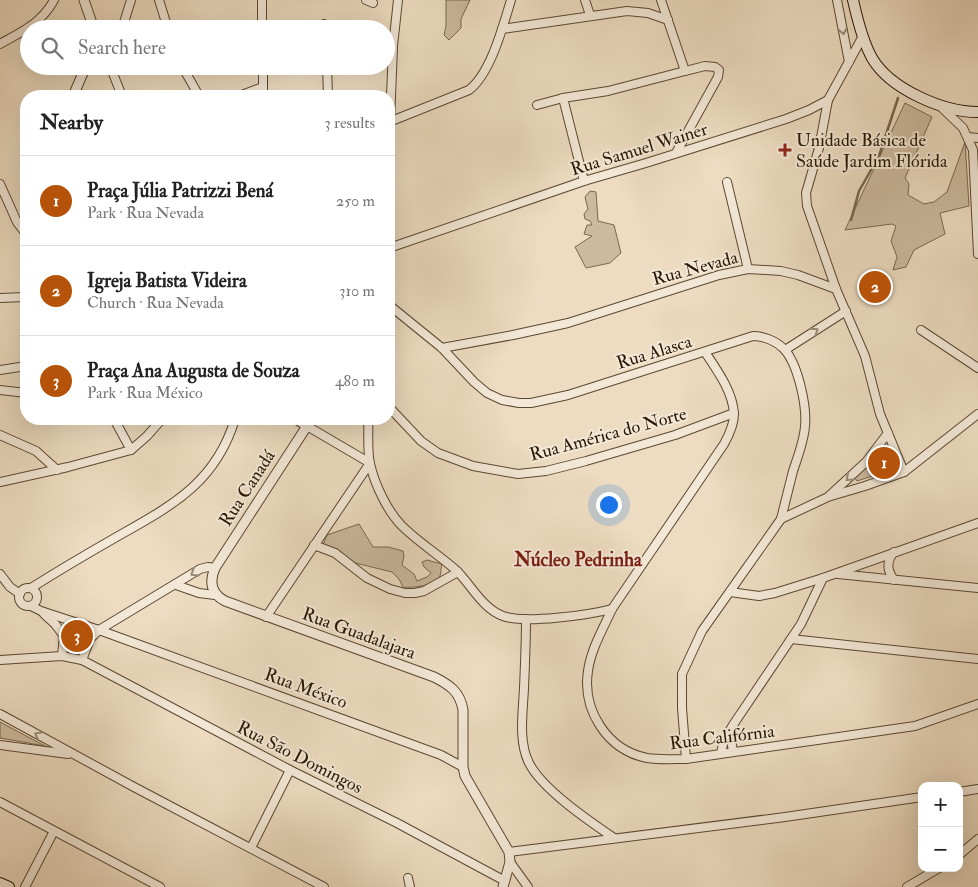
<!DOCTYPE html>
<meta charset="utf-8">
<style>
:root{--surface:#fff;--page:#f2f2f2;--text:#222;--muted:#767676;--line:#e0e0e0;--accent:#b45309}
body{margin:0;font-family:"IM FELL Double Pica",serif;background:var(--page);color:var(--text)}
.controls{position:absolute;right:15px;bottom:15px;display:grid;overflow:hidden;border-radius:10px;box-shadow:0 5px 20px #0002}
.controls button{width:45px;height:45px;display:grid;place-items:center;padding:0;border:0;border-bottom:1px solid var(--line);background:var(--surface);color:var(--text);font:25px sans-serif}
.you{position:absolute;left:608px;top:504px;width:18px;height:18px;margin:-12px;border:4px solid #fff;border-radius:50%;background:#1a73e8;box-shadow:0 0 0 8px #1a73e833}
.badge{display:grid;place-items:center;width:32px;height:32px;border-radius:50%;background:var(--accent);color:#fff;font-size:16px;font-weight:700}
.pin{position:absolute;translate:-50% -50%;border:2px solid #fff;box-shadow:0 1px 5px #0006}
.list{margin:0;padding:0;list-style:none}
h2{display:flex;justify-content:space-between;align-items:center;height:65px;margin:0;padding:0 20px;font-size:21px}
h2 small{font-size:16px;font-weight:400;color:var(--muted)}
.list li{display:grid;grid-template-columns:32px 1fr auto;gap:15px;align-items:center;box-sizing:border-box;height:90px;padding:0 20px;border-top:1px solid var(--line)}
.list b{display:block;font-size:19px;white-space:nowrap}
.list p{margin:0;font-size:16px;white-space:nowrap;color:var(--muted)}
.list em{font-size:16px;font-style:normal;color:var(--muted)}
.icon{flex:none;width:28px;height:28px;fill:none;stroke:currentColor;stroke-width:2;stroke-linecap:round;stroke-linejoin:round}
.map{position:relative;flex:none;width:978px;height:887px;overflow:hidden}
.search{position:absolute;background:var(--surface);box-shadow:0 5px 20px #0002;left:20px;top:20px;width:375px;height:55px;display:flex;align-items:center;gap:12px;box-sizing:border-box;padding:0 18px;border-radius:28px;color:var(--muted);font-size:19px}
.panel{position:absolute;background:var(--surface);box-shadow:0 5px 20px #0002;left:20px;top:90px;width:375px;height:335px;border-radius:20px}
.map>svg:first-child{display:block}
.green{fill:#ccbaa0;stroke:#7a6850}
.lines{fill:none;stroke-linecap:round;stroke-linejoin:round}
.stream{stroke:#76654c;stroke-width:2.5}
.minor-casing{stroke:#5a4830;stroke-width:10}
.tertiary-casing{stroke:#5a4830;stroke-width:11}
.secondary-casing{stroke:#291600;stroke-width:12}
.minor{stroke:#f3e8d7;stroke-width:8}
.tertiary{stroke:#f3e8d7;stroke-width:9}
.secondary{stroke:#f3e8d7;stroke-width:10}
.oneway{stroke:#988a76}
.poi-dot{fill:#8f2418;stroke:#f3e8d7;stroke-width:2}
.labels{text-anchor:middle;stroke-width:4;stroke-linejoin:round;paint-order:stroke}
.poi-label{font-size:18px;fill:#291600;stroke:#f3e8d7;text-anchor:start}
.street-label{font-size:18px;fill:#291600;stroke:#f3e8d7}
.neighbourhood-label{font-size:19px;font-weight:bold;fill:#7a1f14;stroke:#f3e8d7}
</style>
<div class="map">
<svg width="978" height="887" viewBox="0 0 978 887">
<rect width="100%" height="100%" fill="#eddcc1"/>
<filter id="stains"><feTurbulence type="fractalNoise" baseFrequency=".004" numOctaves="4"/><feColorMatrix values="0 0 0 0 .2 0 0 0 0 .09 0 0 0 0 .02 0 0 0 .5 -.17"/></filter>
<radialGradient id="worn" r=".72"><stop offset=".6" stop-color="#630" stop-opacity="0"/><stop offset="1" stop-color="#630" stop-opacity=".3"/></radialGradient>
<g class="green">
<path d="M446,0H470L461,19V28L449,40L444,35L446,26Z"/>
<path d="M905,103L932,117L905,178L909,184L908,195L924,204L934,202L947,192L965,142L969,206L940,213L945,234L914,250L906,267L893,270L897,257L891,241L896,226L892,224L845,230Z"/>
<path d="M590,191L596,192L598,221L614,225L621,253L610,263L586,268L575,247L592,236L584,234L587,225H592L590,221L585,219L584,214L588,209L585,197Z"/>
<path d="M884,443L893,461L892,468L888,471L857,481L853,475L859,471L875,465Z"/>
<path d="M359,524L373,547H388L403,551L404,556L402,565L414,574L417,581L427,577L431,573L424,567L422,562L427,560L442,564C441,567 441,572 440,576C435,586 413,588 403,587L399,579L392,572L347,561L335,549L323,545L327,535Z"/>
<path d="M71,626L83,629L87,633C84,643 80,648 71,648L68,632Z"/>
<path d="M0,722L45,746L0,738Z"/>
</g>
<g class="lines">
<path class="stream" d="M851,220L859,191L879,156L898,98"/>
<g class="minor-casing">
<g id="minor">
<path d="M159,0L168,29"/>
<path d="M262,0V29"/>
<path d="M366,0L373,3"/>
<path d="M585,0L590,15"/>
<path d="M661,0L685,71"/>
<path d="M837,0L849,62"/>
<path d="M324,24V29"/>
<path d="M122,29L131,0"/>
<path d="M502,29L627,11L648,13L668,20"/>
<path d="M0,44C21,32 42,23 54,0"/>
<path d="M110,66L122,96"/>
<path d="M182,66L199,96"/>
<path d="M263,66V96"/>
<path d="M327,66L328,96"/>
<path d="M239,96L263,87"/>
<path d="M828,100L819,148L806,193L807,206L836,289L865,356L880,414L904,472"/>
<path d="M537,105L563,98"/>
<path d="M939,105L963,128L973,150L978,254"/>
<path d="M389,122L469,90C491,73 503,26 511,0"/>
<path d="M390,122L393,46L398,0"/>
<path d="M968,137L978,138"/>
<path d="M584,181L563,98L608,91L685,71L705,66L715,67L719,70L718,77L676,153"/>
<path d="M727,182L748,269"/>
<path d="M0,184L17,222L26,234"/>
<path d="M389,248L584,181L646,163L786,119L809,110L828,100L863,36"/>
<path d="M0,298L26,297"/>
<path d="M389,305L442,348L474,382L487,393L502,400L519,403H531L568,395L753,336C764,336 776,341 784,349C798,364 807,406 805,426C804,441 798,456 793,471C789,487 785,503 781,519"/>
<path d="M921,330L978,368"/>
<path d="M442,348L513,335L568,323L719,275L748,269L781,271L798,275L836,289"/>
<path d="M785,350L846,311"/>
<path d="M705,352C717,370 733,392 734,414C734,424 729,435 724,444L612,609C603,629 591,649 588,671C582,710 607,750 647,758C660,760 673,759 686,759L915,726L978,704"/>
<path d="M0,370L26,366"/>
<path d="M0,390L26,393"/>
<path d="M389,407L421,441L438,453L473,466L518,474L546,471L586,461L675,435L734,413"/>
<path d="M114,419L131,450"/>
<path d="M368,419C369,433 367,450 370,464C375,485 387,510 401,525C418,542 439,555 457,571C471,585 483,609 503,616C524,624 589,615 612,609"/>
<path d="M0,435L36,451L57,470"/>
<path d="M0,482L68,467L131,450L147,436L162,419"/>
<path d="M831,496L865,486L904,472L978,414"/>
<path d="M314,545L335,553L367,578L390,589L405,593H415L424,591L458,572"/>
<path d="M0,574L10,587L20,594"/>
<path d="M838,574L978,588"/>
<path d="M894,580C887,570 886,562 894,552"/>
<path d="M176,585L199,593L215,595"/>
<path d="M31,588C58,571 85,555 113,539C169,507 215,485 235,419"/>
<circle cx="28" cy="597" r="9"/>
<path d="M730,592L759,596L775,593L823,578L978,523"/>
<path d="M31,606L41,611L99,630L441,755L463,767"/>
<path d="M44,614L55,624L64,636"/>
<path d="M266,617L370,463L307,426"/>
<path d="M526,619C526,642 525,665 524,688C523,712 518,741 529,763C542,789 589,821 614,838"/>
<path d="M791,639L978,659"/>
<path d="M62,656L64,636L71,621"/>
<path d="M0,660L62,656L82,660L290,770L397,823L505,881"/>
<path d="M82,660L90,639L99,630L200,569L208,567L215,568"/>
<path d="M0,714L134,787L324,887"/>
<path d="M732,729L731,740L733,751"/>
<path d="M0,745L68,754"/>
<path d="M721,753L724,740L733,725L801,624L823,578"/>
<path d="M686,759L682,708V674L702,631L781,519L828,497L866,462L888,433"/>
<path d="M959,792L978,789"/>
<path d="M0,802L160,887"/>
<path d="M251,848L290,770"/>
<path d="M509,852L785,817L922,797"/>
<path d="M959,855L978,839"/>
<path d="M510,862L528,887"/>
<path d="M408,878L410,887"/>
<path d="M25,887L54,831"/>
<path d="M907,887L939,868"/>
</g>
</g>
<g class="tertiary-casing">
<g id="tertiary">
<path d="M84,0L94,29"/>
<path d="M73,96L86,66"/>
<path d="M296,419L307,426L215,568C209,582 211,594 225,601L434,677C450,685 460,692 463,710V767L465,776L509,852L510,862L503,887"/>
</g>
</g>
<g class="secondary-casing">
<g id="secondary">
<path d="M853,0C857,18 863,42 872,58C890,89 943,112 978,112"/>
<path d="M0,883L9,887"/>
</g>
</g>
<use href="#minor" class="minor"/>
<use href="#tertiary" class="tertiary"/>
<use href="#secondary" class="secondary"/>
</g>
<defs><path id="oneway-chevron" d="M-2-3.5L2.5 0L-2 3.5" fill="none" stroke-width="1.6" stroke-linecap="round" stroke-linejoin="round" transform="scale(1.25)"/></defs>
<g class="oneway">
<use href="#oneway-chevron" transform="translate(843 31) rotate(79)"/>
<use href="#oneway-chevron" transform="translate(815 331) rotate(-33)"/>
<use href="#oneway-chevron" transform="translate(849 478) rotate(138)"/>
<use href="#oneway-chevron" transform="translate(194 573) rotate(148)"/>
<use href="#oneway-chevron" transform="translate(38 735) rotate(-151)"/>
</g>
<path class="poi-dot" d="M782.5 142.5h5v5h5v5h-5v5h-5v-5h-5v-5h5z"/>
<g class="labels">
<g class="poi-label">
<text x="796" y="146">Unidade Básica de<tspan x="796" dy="21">Saúde Jardim Flórida</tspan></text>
</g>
<g class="street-label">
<text transform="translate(639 149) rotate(-17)" y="6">Rua Samuel Wainer</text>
<text transform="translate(695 268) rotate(-15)" y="6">Rua Nevada</text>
<text transform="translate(654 352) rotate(-17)" y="6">Rua Alasca</text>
<text transform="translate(608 434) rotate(-15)" y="6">Rua América do Norte</text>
<text transform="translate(247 488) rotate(-57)" y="6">Rua Canadá</text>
<text transform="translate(359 633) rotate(20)" y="6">Rua Guadalajara</text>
<text transform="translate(306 688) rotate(20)" y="6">Rua México</text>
<text transform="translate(722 737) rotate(-7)" y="6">Rua Califórnia</text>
<text transform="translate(300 757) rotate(27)" y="6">Rua São Domingos</text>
</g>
<g class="neighbourhood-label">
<text x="578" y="566">Núcleo Pedrinha</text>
</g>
</g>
<rect width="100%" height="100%" filter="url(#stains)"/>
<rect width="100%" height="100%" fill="url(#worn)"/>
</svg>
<div class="controls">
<button>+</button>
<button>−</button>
</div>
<div class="you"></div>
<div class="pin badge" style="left:884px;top:463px">1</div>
<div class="pin badge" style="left:875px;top:287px">2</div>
<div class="pin badge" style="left:77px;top:636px">3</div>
<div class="search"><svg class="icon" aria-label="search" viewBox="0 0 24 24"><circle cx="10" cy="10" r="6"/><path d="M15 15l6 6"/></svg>Search here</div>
<section class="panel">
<h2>Nearby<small>3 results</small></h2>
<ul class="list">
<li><span class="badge">1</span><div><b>Praça Júlia Patrizzi Bená</b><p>Park · Rua Nevada</p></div><em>250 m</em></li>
<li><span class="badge">2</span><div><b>Igreja Batista Videira</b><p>Church · Rua Nevada</p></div><em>310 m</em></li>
<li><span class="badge">3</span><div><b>Praça Ana Augusta de Souza</b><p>Park · Rua México</p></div><em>480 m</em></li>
</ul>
</section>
</div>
